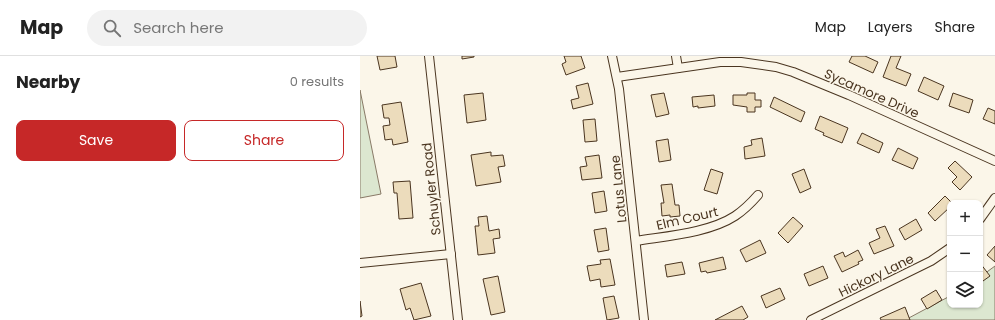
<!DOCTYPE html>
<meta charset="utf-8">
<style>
:root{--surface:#fff;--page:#f2f2f2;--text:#222;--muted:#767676;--line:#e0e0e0;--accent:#c62828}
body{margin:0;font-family:Poppins,sans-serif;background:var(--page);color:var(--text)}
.controls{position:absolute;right:12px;bottom:12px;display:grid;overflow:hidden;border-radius:8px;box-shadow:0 1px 3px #0004}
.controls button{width:36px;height:36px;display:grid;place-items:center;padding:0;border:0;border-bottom:1px solid var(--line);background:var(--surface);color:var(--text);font:20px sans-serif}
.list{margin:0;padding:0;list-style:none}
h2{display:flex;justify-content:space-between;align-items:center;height:52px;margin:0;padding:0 16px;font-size:17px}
h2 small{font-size:13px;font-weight:400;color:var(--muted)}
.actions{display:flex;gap:8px;padding:12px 16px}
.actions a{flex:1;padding:9px 0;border:1px solid var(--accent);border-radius:8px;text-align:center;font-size:14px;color:var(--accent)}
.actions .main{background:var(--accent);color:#fff}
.icon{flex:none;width:22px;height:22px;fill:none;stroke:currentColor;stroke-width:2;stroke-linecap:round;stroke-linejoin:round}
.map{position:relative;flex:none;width:635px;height:264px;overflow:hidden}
header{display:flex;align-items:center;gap:24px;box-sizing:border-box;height:56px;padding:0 20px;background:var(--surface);border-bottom:1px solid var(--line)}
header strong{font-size:19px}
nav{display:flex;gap:22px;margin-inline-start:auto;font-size:14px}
.search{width:280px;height:36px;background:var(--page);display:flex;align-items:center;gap:10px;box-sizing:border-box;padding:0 14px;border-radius:22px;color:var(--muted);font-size:15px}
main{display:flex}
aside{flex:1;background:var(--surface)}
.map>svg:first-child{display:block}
.green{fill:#dce7d0;stroke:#887966}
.building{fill:#ecdcbc;stroke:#4a3520}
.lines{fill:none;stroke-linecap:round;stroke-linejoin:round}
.street-casing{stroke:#4a3520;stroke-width:10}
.street{stroke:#fbf6e9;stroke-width:8}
.labels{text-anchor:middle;stroke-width:3;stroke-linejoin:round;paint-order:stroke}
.street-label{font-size:13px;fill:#4a3520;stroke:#fbf6e9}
</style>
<header>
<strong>Map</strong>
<div class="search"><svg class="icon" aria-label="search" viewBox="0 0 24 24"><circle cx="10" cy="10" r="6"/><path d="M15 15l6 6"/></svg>Search here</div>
<nav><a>Map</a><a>Layers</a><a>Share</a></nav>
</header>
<main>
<aside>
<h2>Nearby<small>0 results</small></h2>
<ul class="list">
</ul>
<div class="actions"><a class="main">Save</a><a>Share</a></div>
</aside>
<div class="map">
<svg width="635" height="264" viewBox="0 0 635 264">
<rect width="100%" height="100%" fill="#fbf6e9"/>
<g class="green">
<path d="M0,34L21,138L0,142Z"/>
<path d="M635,210V264H545L590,240V249H620V221Z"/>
</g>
<g class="building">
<path d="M17,0H35L37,11L20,14Z"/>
<path d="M102,0H114V1L102,3Z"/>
<path d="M204,0H221L225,12L206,19L202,8L206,6Z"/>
<path d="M492,0H505L518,6L513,17L489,6Z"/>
<path d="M531,0H541L536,12L551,18L546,30L523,21Z"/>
<path d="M564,21L584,30L578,44L558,35Z"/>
<path d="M228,27L233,48L213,53L211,44L219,42L216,30Z"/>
<path d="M123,37L126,64L107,67L104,39Z"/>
<path d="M304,37L309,58L296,61L291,39Z"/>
<path d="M387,37H395V44H401V51H395V56H387V51L373,49V39H387Z"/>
<path d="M593,37L613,44L609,57L589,50Z"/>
<path d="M354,39L355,50L338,52V50L333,51L332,41Z"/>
<path d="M414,41L445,56L441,66L410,51Z"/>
<path d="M41,46L48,86L33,89L32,83L25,84L23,70L30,69L29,62H24L22,49Z"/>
<path d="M628,52L635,55V68L623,63Z"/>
<path d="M460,60L488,72L482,87L463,79L464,77L455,73Z"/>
<path d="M235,63L237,85L225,86L223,64Z"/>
<path d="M502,77L523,87L519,97L497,87Z"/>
<path d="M402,82L405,100L385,103L384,91L392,89L391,84Z"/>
<path d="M308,83L311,104L299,106L296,85Z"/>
<path d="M538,92L558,102L553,113L532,104Z"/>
<path d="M131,96V100L143,99L145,110L138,111L141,126L116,130L111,99Z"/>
<path d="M239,99L242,122L222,124L220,111L227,110L225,101Z"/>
<path d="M595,105L612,121L600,134L592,126L597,121L588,112Z"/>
<path d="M351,113L363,117L357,138L344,134Z"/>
<path d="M444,113L451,132L440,137L432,118Z"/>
<path d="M50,125L53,162L39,163L37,137H34L33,126Z"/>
<path d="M312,128L315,149H319L320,160L310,161V159L302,160L301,147H304L301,129Z"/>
<path d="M244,135L247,155L235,157L232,137Z"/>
<path d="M585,140L592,147H590V151L575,165L568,157Z"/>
<path d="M127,160L129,175L139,173L140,182L133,183L135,197L118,199L115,170H119L118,161Z"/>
<path d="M433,161L443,170L428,187L418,177Z"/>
<path d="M556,163L562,174L545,184L539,173Z"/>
<path d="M525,170L534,190L514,198L509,187L520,182L516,173Z"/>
<path d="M246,172L249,194L238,196L234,174Z"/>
<path d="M400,184L406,197L386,206L380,194Z"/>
<path d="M635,190V206L627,199Z"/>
<path d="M498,194L503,204L498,206L499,208L482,216L474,200L483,196L485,201Z"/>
<path d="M363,201L366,213L347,217L346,215L341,216L339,207Z"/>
<path d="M250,203L255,229L241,231L240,223L230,225L227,210L241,208L240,204Z"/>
<path d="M322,206L325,218L307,221L305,209Z"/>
<path d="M620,207L630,220L623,225L621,222L620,223Z"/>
<path d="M463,210L468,222L449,230L444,218Z"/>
<path d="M138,220L145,256L131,259L123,223Z"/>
<path d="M61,227L71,260L54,264L50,252L46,254L40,233Z"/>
<path d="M420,232L425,243L406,252L401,240Z"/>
<path d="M576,234L582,244L567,253L561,243Z"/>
<path d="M254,240L259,262L247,264L243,242Z"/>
<path d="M0,245L2,260L0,261Z"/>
<path d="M382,250L388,261L383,264H355Z"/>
<path d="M545,251L550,264H521L520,262Z"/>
</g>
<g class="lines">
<g class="street-casing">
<g id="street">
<path d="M69,0L98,264"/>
<path d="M252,0L259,33L284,264"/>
<path d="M316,0L318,12"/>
<path d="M257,21L360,6H381L416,11L433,16L489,39L635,105"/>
<path d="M620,163L635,142"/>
<path d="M276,185C306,180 349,177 375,160C384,154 391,147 398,139"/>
<path d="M0,207L91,198"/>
<path d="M451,264L571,205L590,192"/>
</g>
</g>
<use href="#street" class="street"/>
</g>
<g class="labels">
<g class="street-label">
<text transform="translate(512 37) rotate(24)" y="5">Sycamore Drive</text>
<text transform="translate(71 133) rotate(-96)" y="5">Schuyler Road</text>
<text transform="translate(258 133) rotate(-96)" y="5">Lotus Lane</text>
<text transform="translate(327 162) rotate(-13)" y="5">Elm Court</text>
<text transform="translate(516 219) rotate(-26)" y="5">Hickory Lane</text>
</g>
</g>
</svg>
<div class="controls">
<button>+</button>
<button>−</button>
<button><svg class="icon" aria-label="layers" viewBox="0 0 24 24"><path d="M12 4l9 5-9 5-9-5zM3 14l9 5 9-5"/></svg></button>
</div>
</div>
</main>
